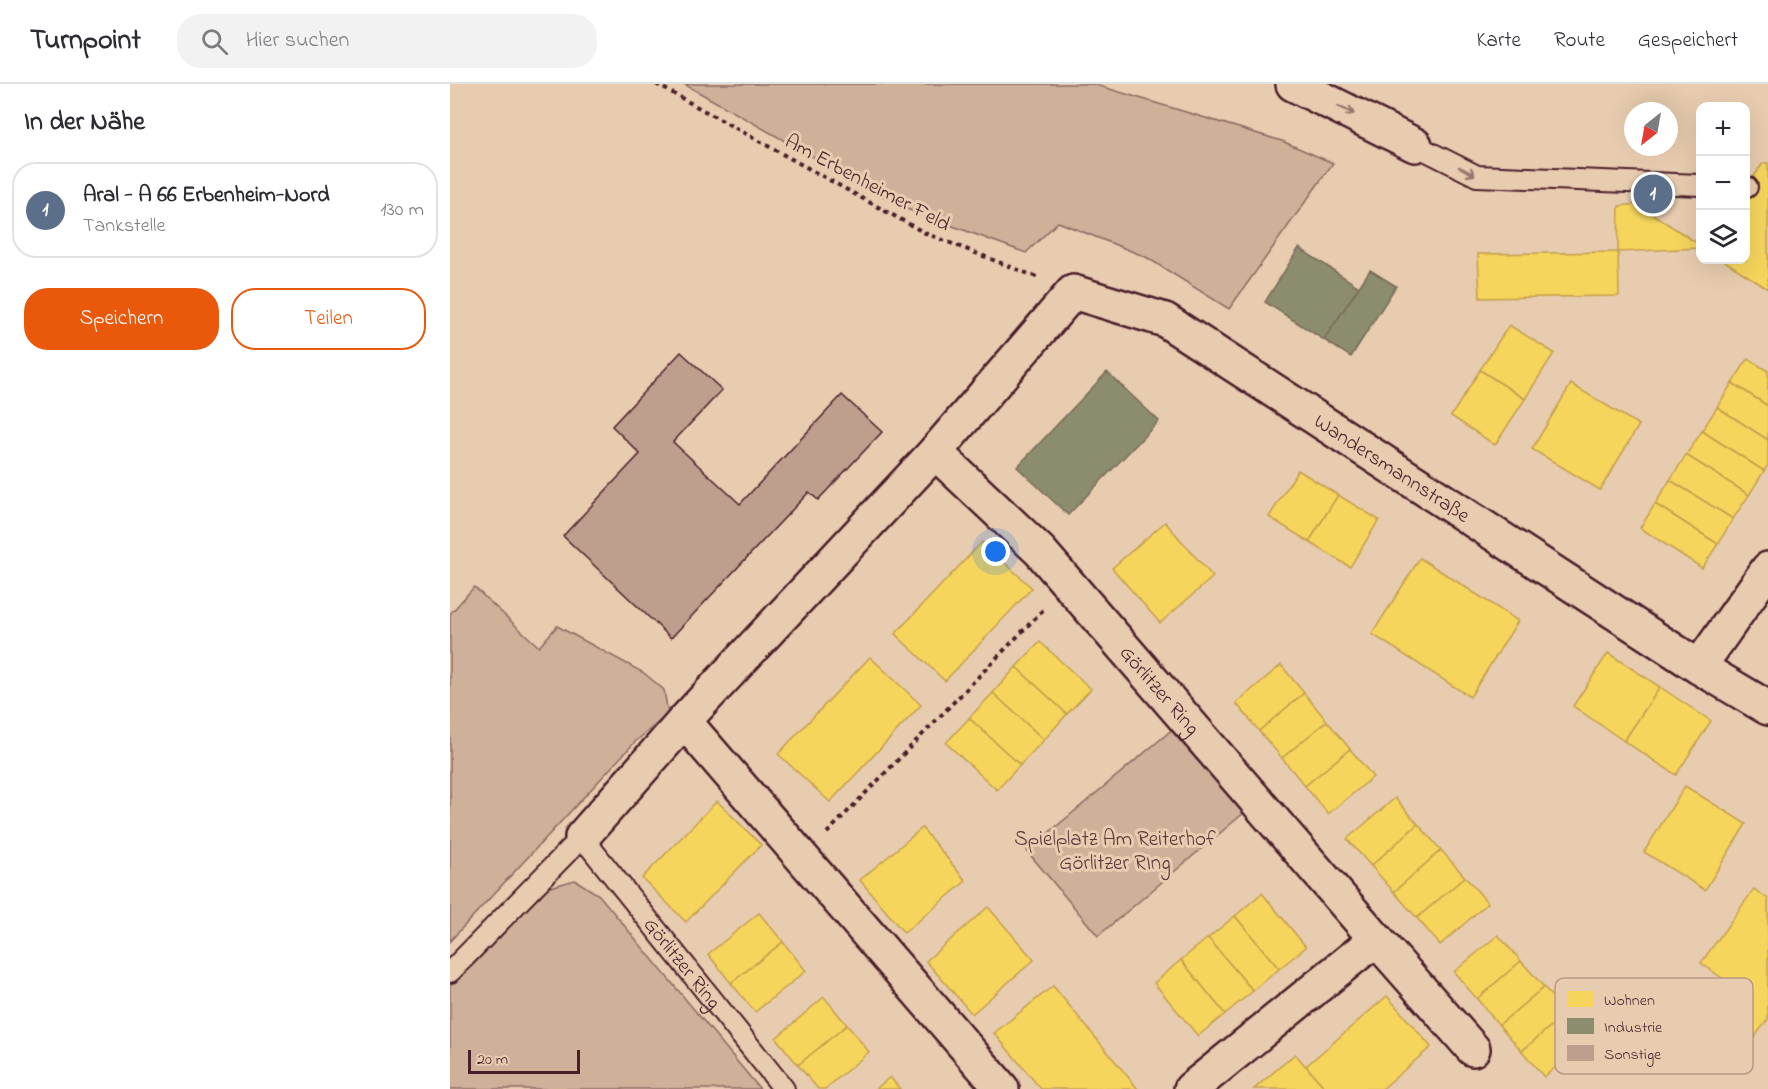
<!DOCTYPE html>
<html lang="de">
<meta charset="utf-8">
<style>
:root{--surface:#fff;--page:#f2f2f3;--text:#2b2b33;--muted:#7c7c81;--line:#e1e1e2;--accent:#ea580c}
body{margin:0;font-family:"Indie Flower",sans-serif;background:var(--page);color:var(--text)}
.controls{position:absolute;right:18px;top:18px;display:grid;overflow:hidden;border-radius:12px;box-shadow:0 6px 24px #0002}
.controls button{width:54px;height:54px;display:grid;place-items:center;padding:0;border:0;border-bottom:2px solid var(--line);background:var(--surface);color:var(--text);font:30px sans-serif}
.compass{position:absolute;left:1174px;top:18px;width:54px;height:54px;border-radius:50%;background:var(--surface);box-shadow:0 6px 24px #0002;rotate:211deg}
.scale{position:absolute;left:18px;bottom:15px;width:112px;box-sizing:border-box;padding-left:6px;border:3px solid #4a1f2b;border-top:0;font-size:16px;line-height:21px;white-space:nowrap;color:#4a1f2b;-webkit-text-stroke:4px #e8ccaf;paint-order:stroke}
.you{position:absolute;left:546px;top:468px;width:21px;height:21px;margin:-15px;border:4px solid #fff;border-radius:50%;background:#1a73e8;box-shadow:0 0 0 9px #1a73e833}
.badge{display:grid;place-items:center;width:39px;height:39px;border-radius:50%;background:var(--accent);color:#fff;font-size:20px;font-weight:700}
.pin{position:absolute;translate:-50% -50%;border:3px solid #fff;box-shadow:0 2px 6px #0006}
.list{margin:0;padding:0;list-style:none}
h2{display:flex;justify-content:space-between;align-items:center;height:78px;margin:0;padding:0 24px;font-size:26px}
h2 small{font-size:20px;font-weight:400;color:var(--muted)}
.list li{display:grid;grid-template-columns:39px 1fr auto;gap:18px;align-items:center;box-sizing:border-box;height:96px;margin:0 12px 12px;padding:0 12px;border:2px solid var(--line);border-radius:24px}
.list b{display:block;font-size:22px;white-space:nowrap}
.list p{margin:0;font-size:20px;white-space:nowrap;color:var(--muted)}
.list em{font-size:20px;font-style:normal;color:var(--muted)}
.actions{display:flex;gap:12px;padding:18px 24px}
.actions a{flex:1;padding:14px 0;border:2px solid var(--accent);border-radius:24px;text-align:center;font-size:21px;color:var(--accent)}
.actions .main{background:var(--accent);color:#fff}
.icon{flex:none;width:33px;height:33px;fill:none;stroke:currentColor;stroke-width:2;stroke-linecap:round;stroke-linejoin:round}
.map{position:relative;flex:none;width:1318px;height:1005px;overflow:hidden}
header{display:flex;align-items:center;gap:36px;box-sizing:border-box;height:84px;padding:0 30px;background:var(--surface);border-bottom:2px solid var(--line)}
header strong{font-size:28px}
nav{display:flex;gap:33px;margin-inline-start:auto;font-size:21px}
.search{width:420px;height:54px;background:var(--page);display:flex;align-items:center;gap:15px;box-sizing:border-box;padding:0 21px;border-radius:24px;color:var(--muted);font-size:22px}
main{display:flex}
aside{flex:1;background:var(--surface)}
.map>svg:first-child{display:block}
.green{fill:#cfb099;stroke:#8c6862;stroke-width:1.5}
.homes{fill:#f6d55c;stroke:#c29e4d;stroke-width:1.5}
.industry{fill:#8c8c6e;stroke:#786b5a;stroke-width:1.5}
.building{fill:#be9e8d;stroke:#4a1f2b;stroke-width:1.5}
.lines{fill:none;stroke-linecap:round;stroke-linejoin:round}
.lane-casing{stroke:#4a1f2b;stroke-width:24}
.street-casing{stroke:#4a1f2b;stroke-width:38}
.highway-casing{stroke:#4a1f2b;stroke-width:38}
.path{stroke:#4a1f2b;stroke-width:4;stroke-dasharray:4.5 4.5;stroke-linecap:butt}
.lane{stroke:#e8ccaf;stroke-width:20}
.street{stroke:#e8ccaf;stroke-width:33}
.highway{stroke:#e8ccaf;stroke-width:33}
.oneway{stroke:#99766d}
.labels{text-anchor:middle;stroke-width:6;stroke-linejoin:round;paint-order:stroke}
.street-label{font-size:21px;fill:#4a1f2b;stroke:#e8ccaf}
.park-label{font-size:21px;fill:#5e353c;stroke:#e8ccaf}
.key{fill:#e8ccaf;stroke:#b99887;stroke-width:1.5}
.key-label{font-size:16px;fill:#4a1f2b}
</style>
<header>
<strong>Turnpoint</strong>
<div class="search"><svg class="icon" aria-label="search" viewBox="0 0 24 24"><circle cx="10" cy="10" r="6"/><path d="M15 15l6 6"/></svg>Hier suchen</div>
<nav><a>Karte</a><a>Route</a><a>Gespeichert</a></nav>
</header>
<main>
<aside>
<h2>In der Nähe<small></small></h2>
<ul class="list">
<li><span class="badge" style="background:#5c6f8a">1</span><div><b>Aral - A 66 Erbenheim-Nord</b><p>Tankstelle</p></div><em>130 m</em></li>
</ul>
<div class="actions"><a class="main">Speichern</a><a>Teilen</a></div>
</aside>
<div class="map">
<svg width="1318" height="1005" viewBox="0 0 1318 1005">
<rect width="100%" height="100%" fill="#e8ccaf"/>
<filter id="ink" filterUnits="userSpaceOnUse"><feTurbulence type="fractalNoise" baseFrequency=".0167" numOctaves="2"/><feDisplacementMap in="SourceGraphic" scale="12" xChannelSelector="R" yChannelSelector="G"/><feConvolveMatrix kernelMatrix="1 2 1 2 8 2 1 2 1" color-interpolation-filters="sRGB"/></filter>
<g filter="url(#ink)">
<g class="green">
<path d="M234,0H643L832,57L883,79L779,225L696,173L608,138L576,169L454,124Z"/>
<path d="M24,503L89,563L107,542L194,589L214,606L218,630L185,658L0,857V530Z"/>
<path d="M724,644L795,728L648,852L577,767Z"/>
<path d="M125,796L149,811L310,1005H0V901L97,804Z"/>
</g>
<g class="homes">
<path d="M1313,79H1318V205L1273,176H1296V104Z"/>
<path d="M1187,120L1250,161V164L1168,168L1169,122Z"/>
<path d="M1168,168L1169,212L1030,214L1028,170Z"/>
<path d="M1059,241L1104,269L1075,315L1030,286Z"/>
<path d="M1298,275L1318,287V322L1282,299Z"/>
<path d="M1030,286L1075,315L1045,361L1001,332Z"/>
<path d="M1282,299L1318,322V356L1267,323Z"/>
<path d="M1121,300L1189,341L1150,406L1082,365Z"/>
<path d="M1267,323L1318,356V381L1314,387L1252,347Z"/>
<path d="M1252,347L1314,387L1299,411L1236,371Z"/>
<path d="M1236,371L1299,411L1283,435L1220,396Z"/>
<path d="M848,386L888,411L859,458L819,433Z"/>
<path d="M1220,396L1283,435L1268,460L1205,420Z"/>
<path d="M888,411L929,436L900,483L859,458Z"/>
<path d="M1205,420L1268,460L1252,484L1190,444Z"/>
<path d="M715,438L763,493L710,539L662,484Z"/>
<path d="M532,458L582,504L495,597L445,550Z"/>
<path d="M970,474L1068,537L1020,613L922,550Z"/>
<path d="M590,558L641,605L617,630L566,583Z"/>
<path d="M1158,569L1210,603L1174,657L1123,622Z"/>
<path d="M420,573L471,621L380,718L328,670Z"/>
<path d="M831,581L854,609L809,647L786,619Z"/>
<path d="M566,583L617,630L594,656L543,609Z"/>
<path d="M1210,603L1261,637L1226,691L1174,657Z"/>
<path d="M543,609L594,656L570,681L519,634Z"/>
<path d="M854,609L877,637L832,674L809,647Z"/>
<path d="M519,634L570,681L547,706L496,659Z"/>
<path d="M877,637L900,665L855,702L832,674Z"/>
<path d="M900,665L923,693L878,730L855,702Z"/>
<path d="M1235,702L1296,740L1255,806L1194,768Z"/>
<path d="M945,714L968,740L921,782L897,755Z"/>
<path d="M267,717L311,761L236,838L192,794Z"/>
<path d="M968,740L991,766L944,808L921,782Z"/>
<path d="M472,744L516,797L454,849L410,796Z"/>
<path d="M991,766L1015,793L967,834L944,808Z"/>
<path d="M1015,793L1038,819L990,861L967,834Z"/>
<path d="M1304,805L1318,815V935L1295,966L1253,936L1280,900L1251,879Z"/>
<path d="M812,809L856,863L829,885L785,832Z"/>
<path d="M538,823L584,876L522,930L476,877Z"/>
<path d="M309,829L333,858L281,899L258,870Z"/>
<path d="M785,832L829,885L803,907L758,854Z"/>
<path d="M1048,851L1071,877L1027,915L1004,888Z"/>
<path d="M758,854L803,907L775,930L731,876Z"/>
<path d="M333,858L356,887L305,928L281,899Z"/>
<path d="M731,876L775,930L748,952L704,899Z"/>
<path d="M1071,877L1094,903L1049,941L1027,915Z"/>
<path d="M603,902L688,1005H591L565,974L544,949Z"/>
<path d="M1094,903L1116,929L1072,967L1049,941Z"/>
<path d="M937,912L981,963L932,1005H876L856,982Z"/>
<path d="M374,913L397,941L348,981L326,954Z"/>
<path d="M1116,929L1138,956L1094,993L1072,967Z"/>
<path d="M397,941L419,968L375,1005H368L348,981Z"/>
<path d="M845,970L876,1005H804Z"/>
<path d="M440,993L450,1005H426Z"/>
</g>
<g class="industry">
<path d="M849,164L909,203L874,256L815,218Z"/>
<path d="M920,186L946,202L901,273L874,256Z"/>
<path d="M657,288L709,337L618,431L567,383Z"/>
</g>
<path class="building" d="M231,268L272,306L223,358L290,420L392,311L432,348L368,416L359,408L221,554L113,452L190,370L162,342Z"/>
<g class="lines">
<g class="lane-casing">
<g id="lane">
<path d="M965,61L1027,92L1250,101"/>
<path d="M1296,103H1297"/>
<path id="s1" d="M0,888L132,753L334,1005"/>
</g>
</g>
<g class="street-casing">
<g id="street">
<path id="s2" d="M485,368L590,467L926,855L741,1005"/>
<path d="M1249,583L1318,485"/>
<path d="M234,637L552,1005"/>
<path id="s3" d="M132,753L234,637L485,368L623,208L715,236L1249,583L1318,624"/>
<path d="M926,855L1023,965"/>
</g>
</g>
<g class="highway-casing">
<path id="highway" d="M843,0L965,61"/>
</g>
<g class="path">
<path d="M206,0L475,149L589,194"/>
<path d="M377,749L593,526"/>
</g>
<use href="#lane" class="lane"/>
<use href="#street" class="street"/>
<use href="#highway" class="highway"/>
</g>
<defs><path id="oneway-shaft" d="M-6 0H5M1.5-3L5.5 0L1.5 3" fill="none" stroke-width="1.6" stroke-linecap="round" stroke-linejoin="round" transform="scale(1.5)"/></defs>
<g class="oneway">
<use href="#oneway-shaft" transform="translate(896 26) rotate(26)"/>
<use href="#oneway-shaft" transform="translate(1017 87) rotate(27)"/>
</g>
</g>
<g class="labels">
<g class="street-label">
<text transform="translate(418 98) rotate(28)" y="7">Am Erbenheimer Feld</text>
<text dy="7" stroke="none"><textPath href="#s3" startOffset="1101">Wandersmannstraße</textPath></text>
<text dy="7" stroke="none"><textPath href="#s2" startOffset="328">Görlitzer Ring</textPath></text>
<text dy="7" stroke="none"><textPath href="#s1" startOffset="350">Görlitzer Ring</textPath></text>
</g>
<g class="park-label">
<text x="665" y="761">Spielplatz Am Reiterhof<tspan x="665" dy="24">Görlitzer RIng</tspan></text>
</g>
</g>
<rect x="1105" y="894" width="198" height="96" rx="9" class="key"/>
<rect x="1117" y="907" width="27" height="16" fill="#f6d55c"/>
<rect x="1117" y="934" width="27" height="16" fill="#8c8c6e"/>
<rect x="1117" y="961" width="27" height="16" fill="#be9e8d"/>
<g class="key-label">
<text x="1154" y="921">Wohnen</text>
<text x="1154" y="948">Industrie</text>
<text x="1154" y="975">Sonstige</text>
</g>
</svg>
<div class="controls">
<button>+</button>
<button>−</button>
<button><svg class="icon" aria-label="layers" viewBox="0 0 24 24"><path d="M12 4l9 5-9 5-9-5zM3 14l9 5 9-5"/></svg></button>
</div>
<svg class="compass" viewBox="-18 -18 36 36"><path d="M0-13l5 13h-10z" fill="#e53935"/><path d="M0 13l5-13h-10z" fill="#7c7c81"/></svg>
<div class="scale">20 m</div>
<div class="you"></div>
<div class="pin badge" style="left:1203px;top:110px;background:#5c6f8a">1</div>
</div>
</main>
